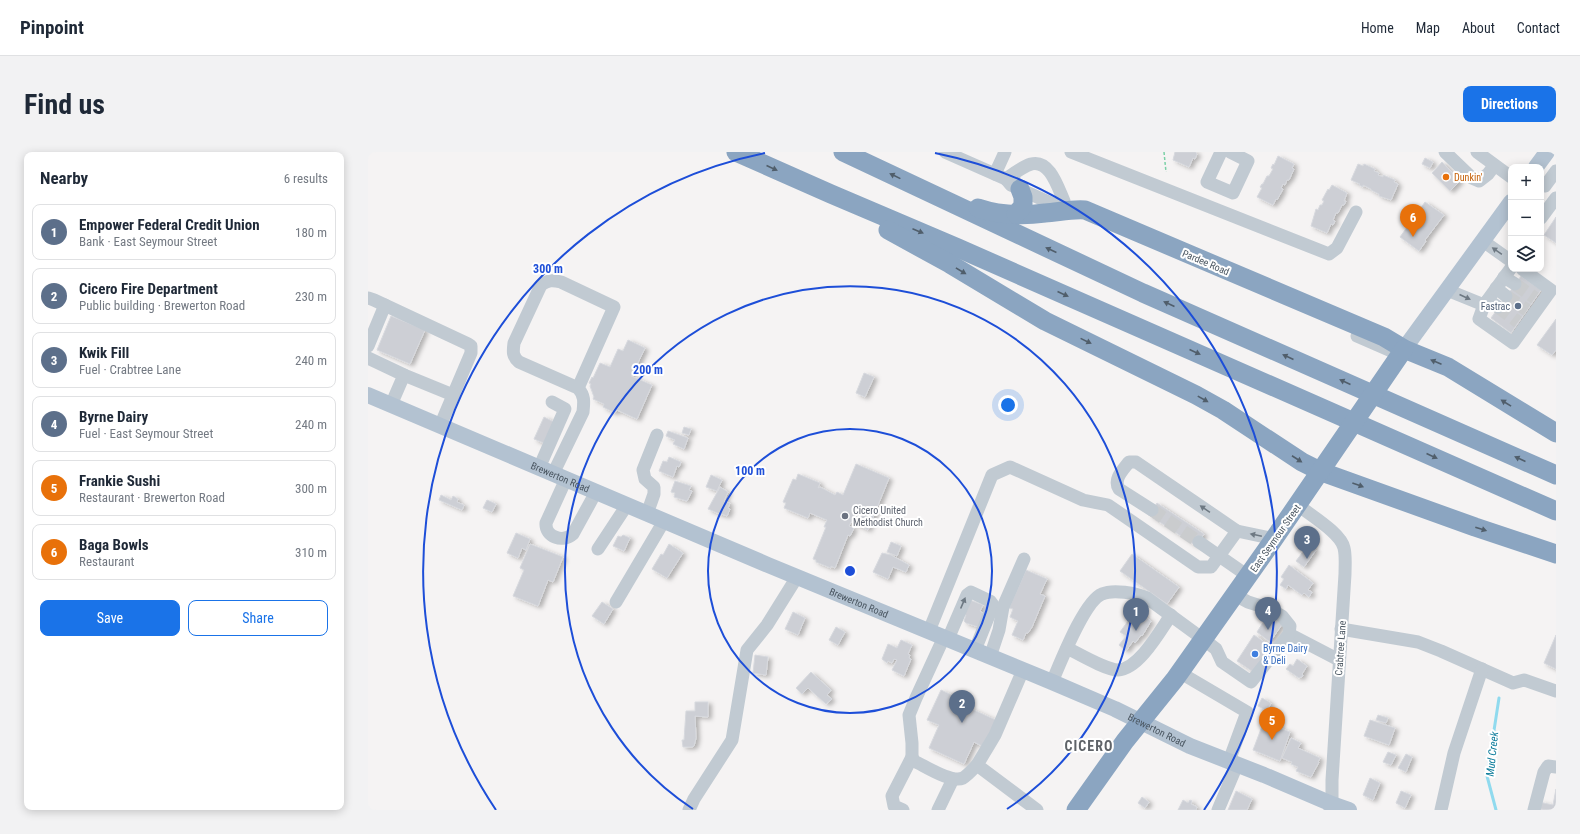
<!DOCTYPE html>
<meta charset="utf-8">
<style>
:root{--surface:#fff;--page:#f2f2f3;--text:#1f2937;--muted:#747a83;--line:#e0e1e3;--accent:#1a73e8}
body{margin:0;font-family:"Roboto Condensed",sans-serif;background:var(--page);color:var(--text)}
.controls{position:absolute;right:12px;top:12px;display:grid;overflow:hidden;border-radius:8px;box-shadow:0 2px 10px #0003}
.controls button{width:36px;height:36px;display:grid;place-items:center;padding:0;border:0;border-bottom:1px solid var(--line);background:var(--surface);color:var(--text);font:20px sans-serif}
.you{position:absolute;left:640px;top:253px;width:14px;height:14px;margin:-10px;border:3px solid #fff;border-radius:50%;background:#1a73e8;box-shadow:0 0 0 6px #1a73e833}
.badge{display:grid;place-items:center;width:26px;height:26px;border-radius:50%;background:var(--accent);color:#fff;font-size:13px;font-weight:700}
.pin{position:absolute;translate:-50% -33px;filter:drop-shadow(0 1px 2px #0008)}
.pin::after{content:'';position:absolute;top:21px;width:14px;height:12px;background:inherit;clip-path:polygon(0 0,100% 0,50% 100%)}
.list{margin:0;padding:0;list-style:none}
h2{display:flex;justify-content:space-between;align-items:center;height:52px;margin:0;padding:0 16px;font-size:17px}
h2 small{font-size:13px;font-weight:400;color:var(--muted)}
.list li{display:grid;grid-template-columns:26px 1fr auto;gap:12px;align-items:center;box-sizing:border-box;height:56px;margin:0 8px 8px;padding:0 8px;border:1px solid var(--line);border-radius:8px}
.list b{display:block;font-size:15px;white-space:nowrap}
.list p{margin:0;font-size:13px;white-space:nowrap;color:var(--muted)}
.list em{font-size:13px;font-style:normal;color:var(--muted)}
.actions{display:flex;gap:8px;padding:12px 16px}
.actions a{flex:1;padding:9px 0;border:1px solid var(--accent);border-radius:8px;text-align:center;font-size:14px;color:var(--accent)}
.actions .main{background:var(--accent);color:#fff}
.icon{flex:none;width:22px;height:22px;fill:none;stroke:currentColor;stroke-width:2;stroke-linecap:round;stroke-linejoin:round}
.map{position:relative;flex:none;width:1188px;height:658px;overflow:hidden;border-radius:8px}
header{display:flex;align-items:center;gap:24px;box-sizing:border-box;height:56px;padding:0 20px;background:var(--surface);border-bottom:1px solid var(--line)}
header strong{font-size:19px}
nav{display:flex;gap:22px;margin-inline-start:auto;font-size:14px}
.intro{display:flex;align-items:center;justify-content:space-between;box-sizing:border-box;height:96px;padding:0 24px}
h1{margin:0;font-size:28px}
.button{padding:10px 18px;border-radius:8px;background:var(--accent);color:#fff;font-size:14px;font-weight:700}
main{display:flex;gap:24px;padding:0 24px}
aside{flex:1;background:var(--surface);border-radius:8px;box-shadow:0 2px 10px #0003}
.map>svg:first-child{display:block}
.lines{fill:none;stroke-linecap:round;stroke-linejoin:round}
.stream{stroke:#90daee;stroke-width:3}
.building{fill:#cdcfd5;stroke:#d7d9de;filter:url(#shadow)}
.minor-tunnel{stroke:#caccce;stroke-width:13;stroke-dasharray:13 6;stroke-linecap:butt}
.path{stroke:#7ad0a6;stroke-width:1.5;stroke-dasharray:3 2;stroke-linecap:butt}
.minor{stroke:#c1cad2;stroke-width:13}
.major{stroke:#b3c2d1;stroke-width:16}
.highway{stroke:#8ba5c1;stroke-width:19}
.oneway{fill:#505e6b}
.oneway2{fill:#6e7983}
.ring{fill:none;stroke:#1d4ed8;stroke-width:2}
.food-dot{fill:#e8710a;stroke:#fff;stroke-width:1.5}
.service-dot{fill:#5c6f8a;stroke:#fff;stroke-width:1.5}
.worship-dot{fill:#6b7280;stroke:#fff;stroke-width:1.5}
.shop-dot{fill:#3f7fe0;stroke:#fff;stroke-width:1.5}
.labels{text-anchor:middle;stroke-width:4;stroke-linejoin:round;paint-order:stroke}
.food-label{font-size:10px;fill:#c56008;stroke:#fff;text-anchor:start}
.street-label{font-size:10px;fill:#4a5661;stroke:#fff}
.service-label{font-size:10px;fill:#4e5e75;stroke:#fff;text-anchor:end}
.worship-label{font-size:10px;fill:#5b616d;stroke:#fff;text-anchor:start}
.shop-label{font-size:10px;fill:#366cbe;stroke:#fff;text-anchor:start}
.water-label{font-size:11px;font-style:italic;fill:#0c7c9b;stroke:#fff}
.district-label{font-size:14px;font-weight:bold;letter-spacing:1px;fill:#5f6368;stroke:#fff}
.centre{fill:#1d4ed8;stroke:#fff;stroke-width:2}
.ring-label{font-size:12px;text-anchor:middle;font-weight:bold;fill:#1d4ed8;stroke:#fff;stroke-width:4;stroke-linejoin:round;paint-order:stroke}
</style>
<header>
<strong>Pinpoint</strong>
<nav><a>Home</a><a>Map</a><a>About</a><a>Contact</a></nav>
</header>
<div class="intro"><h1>Find us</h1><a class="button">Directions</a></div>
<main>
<aside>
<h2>Nearby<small>6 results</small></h2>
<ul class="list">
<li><span class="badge" style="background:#5c6f8a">1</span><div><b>Empower Federal Credit Union</b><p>Bank · East Seymour Street</p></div><em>180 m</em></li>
<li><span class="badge" style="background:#5c6f8a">2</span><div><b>Cicero Fire Department</b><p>Public building · Brewerton Road</p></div><em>230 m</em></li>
<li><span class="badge" style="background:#5c6f8a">3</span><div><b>Kwik Fill</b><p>Fuel · Crabtree Lane</p></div><em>240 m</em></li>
<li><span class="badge" style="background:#5c6f8a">4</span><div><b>Byrne Dairy</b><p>Fuel · East Seymour Street</p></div><em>240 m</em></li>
<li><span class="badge" style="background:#e8710a">5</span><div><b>Frankie Sushi</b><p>Restaurant · Brewerton Road</p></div><em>300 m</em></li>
<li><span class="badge" style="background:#e8710a">6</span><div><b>Baga Bowls</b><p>Restaurant</p></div><em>310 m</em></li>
</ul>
<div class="actions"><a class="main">Save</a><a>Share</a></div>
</aside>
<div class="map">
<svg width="1188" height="658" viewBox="0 0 1188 658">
<defs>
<filter id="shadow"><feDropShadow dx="3.5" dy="2" stdDeviation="2" flood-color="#0004"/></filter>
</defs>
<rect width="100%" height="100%" fill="#f5f3f3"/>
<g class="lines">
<path class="stream" d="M1128,658L1119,624L1131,546"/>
</g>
<g class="building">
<path d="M807,0H828V1L829,2L827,7L825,6L821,15L805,8Z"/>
<path d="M910,4L926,12L924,16L926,17L921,28H919L917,33L915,32L913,36L915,37L909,48L908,47L905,53L889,45L894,36L892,35L894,32H895L899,24H901L905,17L903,16L905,12L906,13Z"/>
<path d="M1057,6L1065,10L1062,16L1054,12Z"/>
<path d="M1074,10L1092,29L1082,39L1064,21Z"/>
<path d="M990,12L995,14L996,12L1007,17L1006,19L1011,21L1010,23L1015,25V23L1027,28L1026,30L1030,32L1023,48L1011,44V42L1003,38V37L995,33V35L991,33L992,32L983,28Z"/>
<path d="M964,33L979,41L976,49H978L976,53H974L970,61H968L965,68L967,69L965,73L963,72L959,81L943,74L948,57L950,58L952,53H954L956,49L954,48L960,37L961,38Z"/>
<path d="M1057,50L1076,63L1057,88L1058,89L1051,99L1032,85Z"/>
<path d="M1188,65V91L1176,83Z"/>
<path d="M1153,124L1173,138L1143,181L1123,166Z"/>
<path d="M23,164L57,178L42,212L9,198Z"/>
<path d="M1188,167V198L1184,203L1169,193Z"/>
<path d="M260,188L277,196L266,219H265L263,224L284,233L269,267L249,258L247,261L235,255L236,252L225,247L226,245L222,234L223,232L221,231L224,225L225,226L232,211L242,215L250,197L255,199Z"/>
<path d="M496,221L506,225L497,245L488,241Z"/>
<path d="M176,265L188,271L178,292L166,287Z"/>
<path d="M316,275L323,277L321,283L314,281Z"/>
<path d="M300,279L320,286L316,297L305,292L307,288L298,284Z"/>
<path d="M301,305L313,310L311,315L309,314L305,325L291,319L295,309L299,310Z"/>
<path d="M488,312L521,326L500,378L483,370L481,374L486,376L482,384L480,383L467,416L463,414V416L448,410V408L445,407L458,375H456L459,368L442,361L440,366L416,356L418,351L415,350L425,327L428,328L430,322L452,331L450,336L452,335L467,343L469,340L475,343Z"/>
<path d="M343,323L354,328L349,339L338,335Z"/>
<path d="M307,329L323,334L321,338L324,339L319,349L306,345L307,341L303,340Z"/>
<path d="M352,335L360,340L356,349L362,351L360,356L362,357L359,364L354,362V363L340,357Z"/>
<path d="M73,343L83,348L85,344L90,347L89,350L96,353L94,358L71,348Z"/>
<path d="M119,348L128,352L124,360L115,356Z"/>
<path d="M789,351L836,382L828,394L781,363Z"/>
<path d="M148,381L162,387L158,398L154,396L150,406L139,401Z"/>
<path d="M255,383L262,386L256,399L245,394L250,384L253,385Z"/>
<path d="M523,390L533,394L529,404L519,400Z"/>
<path d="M162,392L195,405L185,430L180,428L170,454L145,444L156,418L152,416Z"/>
<path d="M301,392L315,401L299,426L284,417L293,402L295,403Z"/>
<path d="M940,393L948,398L936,415L928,409Z"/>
<path d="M514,401L523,403L541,413L538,420L525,415L520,427L505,420Z"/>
<path d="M764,402L811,435L799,452L752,419Z"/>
<path d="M921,413L945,431L940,438L944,440L941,445L936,441L934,443L920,433L918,437L912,433L916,427L913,425Z"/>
<path d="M658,418L679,427L672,442L677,444L664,475L660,481H658L655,488L644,483L650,469L642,465L645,457L641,456Z"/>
<path d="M602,448L615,453L612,459L616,462L610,475L598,471L596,469L598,463L596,462Z"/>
<path d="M234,450L245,457L236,472L224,464Z"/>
<path d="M768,458L783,469L774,484L773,483L767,491L765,489L758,499L751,493L758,484L752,480Z"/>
<path d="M425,460L437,466L430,483L417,477Z"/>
<path d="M901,461L915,471L902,490L889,480Z"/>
<path d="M468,475L477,480L470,493L461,488Z"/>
<path d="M886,483L905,496L888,522L869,509Z"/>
<path d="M1188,483V517L1176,511Z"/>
<path d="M533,488L544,493L540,502L542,503L541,506L543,507L536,524L524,518L529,508L526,507L524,511L520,509L519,511L514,507L520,492L529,496Z"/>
<path d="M387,503L400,505L398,523L385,521Z"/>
<path d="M929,507L939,514L934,522L935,524L931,526L918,517L922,512L925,514Z"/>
<path d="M443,520L463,538L459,543L464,547L458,552L440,536L434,542L428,536Z"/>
<path d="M573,538L597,549L595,553L630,569L618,596L606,590L596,612L561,596L571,573L559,568Z"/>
<path d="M894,546L903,551L899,559L890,554Z"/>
<path d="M327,550H340V565L327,564L328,586L326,594L324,595H315L314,588H316L318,559H327Z"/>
<path d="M1010,563L1020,566L1018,571L1008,568Z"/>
<path d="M1002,568L1027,576L1021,593L996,584Z"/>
<path d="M896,569L913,575L912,576L922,580L912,609L885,598Z"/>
<path d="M923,586L933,591L930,596L952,606L950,610H951L943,625L928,619L930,615L923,612L924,610L914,606Z"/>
<path d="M1020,600L1028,603L1023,613L1015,610Z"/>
<path d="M1038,602L1044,605L1038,620L1030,616Z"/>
<path d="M1002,626L1012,631L1005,648L995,643Z"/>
<path d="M1188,637V658L1170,657L1171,650L1185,653Z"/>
<path d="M868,639L884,647L879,658H860Z"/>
<path d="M1033,639L1043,643L1037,656L1028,651Z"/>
<path d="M774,645L781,650L777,656L770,651Z"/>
<path d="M815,648L820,651L822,648L824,649L823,652L829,655L828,658H810Z"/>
</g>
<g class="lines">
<g class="minor-tunnel">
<path d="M1147,132L1167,146"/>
<path d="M1138,144L1159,158"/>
<path d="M1130,155L1150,170"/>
<path d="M784,358L831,390"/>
</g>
<path class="path" d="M796,0L798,20"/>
<g class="minor">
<path d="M577,0L638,27H646"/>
<path d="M703,0L961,102L969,96L988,60"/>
<path d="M853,0L839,30L865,41L880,9L862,0"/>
<path d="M1077,0L1104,26L1111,29L1120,22L1126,14"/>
<path d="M1109,0L1143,25"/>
<path d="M627,22L637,0"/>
<path d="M638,27L643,33L698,58"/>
<path d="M638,27C645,22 654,15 663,12C682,7 690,36 696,49"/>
<path d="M1173,31L1177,34L1188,19"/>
<path d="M1173,66L1188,46"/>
<path d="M1115,89L1143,109"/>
<path d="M1143,116L1116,153L1111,167L1145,191L1183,138L1154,117"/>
<path d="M1136,125L1147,132"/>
<path d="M1128,136L1138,144"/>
<path d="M1079,138L1116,153"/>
<path d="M0,146L6,148L100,192L103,194V201L72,274"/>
<path d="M1120,148L1130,155"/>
<path d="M989,184L1028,201"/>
<path d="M0,194L17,153"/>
<path d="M0,206L36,223L23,253"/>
<path d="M36,223L85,243"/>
<path d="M171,316L197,257L184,250"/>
<path d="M185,322L215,260C216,250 217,244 210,236L151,210C144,204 145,199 146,191L173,133C180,128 184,128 193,130L246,155L210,236"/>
<path d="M198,327L178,371C177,385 195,391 205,382L228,340"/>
<path d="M930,353C942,363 973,381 976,396C978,404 977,414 977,422L964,628V652L962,658"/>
<path d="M784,358L751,337C745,327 755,318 761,310H768L869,379L907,387"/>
<path d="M279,362L286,342V335L277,327L275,318L289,283"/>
<path d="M831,390L880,424"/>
<path d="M230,397L259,353"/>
<path d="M867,443L880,450L902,457L914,464L922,474L921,482L971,508"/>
<path d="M248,450L296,369"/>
<path d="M973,477L1050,490L1073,499L1145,531L1156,528L1188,539"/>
<path d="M561,479L624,323L642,315L715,348L740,353L830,415H843L869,379"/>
<path d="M576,485L548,546L541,563L544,591V605L546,609L550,611C560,616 584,631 595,626C600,623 605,617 609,613"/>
<path d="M580,487L599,443L603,440L622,449L625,453L607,498"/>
<path d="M699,496C711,502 738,518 750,518C771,517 792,479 803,463"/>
<path d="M622,505L631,478L635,455L656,407"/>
<path d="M655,518L627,583L609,613L669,658"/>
<path d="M811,520L879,560L861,609"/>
<path d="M684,530C692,512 716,449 734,442C745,437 768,441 779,446L835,487L848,497L854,510L883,530L921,482"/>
<path d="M321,658L326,647L364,588L379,498L399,473L429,425"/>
<path d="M535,658L526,654L524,644L544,605"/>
<path d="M570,658L585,627"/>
<path d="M850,658L869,613"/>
<path d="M1073,658L1086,601L1114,517"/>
<path d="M1166,658L1176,620L1180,614L1188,615"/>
</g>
<g class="major">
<path d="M1168,15L1179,0"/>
<path d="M1036,197L1143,50"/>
<path id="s1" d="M0,243L400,413L684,530L747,557L822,594L896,623L964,652L981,658"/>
</g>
<g class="highway">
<path d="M368,0L463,42L590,96L1188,359"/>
<path d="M475,0L775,141L1188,323"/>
<path d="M610,56C631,63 655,64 677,61C691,60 703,57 717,58L1016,185L1036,197L1080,215L1188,281"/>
<path d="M648,62L655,54V45L652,37"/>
<path d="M520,78L582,112L677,169L828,243L855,258L934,310L954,320L1107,375L1188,402"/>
<path d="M708,658L757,589L807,527L899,397L1036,197"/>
</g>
</g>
<defs><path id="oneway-solid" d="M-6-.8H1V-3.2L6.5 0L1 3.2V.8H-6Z"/></defs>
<g class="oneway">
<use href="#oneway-solid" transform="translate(404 16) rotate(24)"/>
<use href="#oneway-solid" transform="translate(527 24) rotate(-154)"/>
<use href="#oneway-solid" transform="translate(550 79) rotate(23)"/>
<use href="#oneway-solid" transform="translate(683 98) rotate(-155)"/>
<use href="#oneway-solid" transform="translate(593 119) rotate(31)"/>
<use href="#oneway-solid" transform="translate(695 142) rotate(24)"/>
<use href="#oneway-solid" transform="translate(801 152) rotate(-156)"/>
<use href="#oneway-solid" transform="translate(718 189) rotate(26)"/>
<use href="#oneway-solid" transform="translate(827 200) rotate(24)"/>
<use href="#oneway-solid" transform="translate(920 205) rotate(-156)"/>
<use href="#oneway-solid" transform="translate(1068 210) rotate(-157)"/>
<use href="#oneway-solid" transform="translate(977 230) rotate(-156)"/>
<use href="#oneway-solid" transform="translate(835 247) rotate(29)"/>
<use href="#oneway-solid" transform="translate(1138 251) rotate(-148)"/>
<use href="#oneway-solid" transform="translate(1064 304) rotate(24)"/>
<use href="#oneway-solid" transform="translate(929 307) rotate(33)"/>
<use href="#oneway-solid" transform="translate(1152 307) rotate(-156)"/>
<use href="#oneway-solid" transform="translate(990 333) rotate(20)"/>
<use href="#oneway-solid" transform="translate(1113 377) rotate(18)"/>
</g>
<g class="oneway2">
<use href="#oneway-solid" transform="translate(1129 99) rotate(-145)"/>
<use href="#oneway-solid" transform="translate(1097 145) rotate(24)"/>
<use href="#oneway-solid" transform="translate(837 357) rotate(-146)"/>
<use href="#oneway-solid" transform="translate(888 383) rotate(-168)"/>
<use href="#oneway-solid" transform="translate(595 451) rotate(-67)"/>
</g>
<g class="ring">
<circle cx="482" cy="419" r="142"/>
<path d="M325 657A285 285 0 1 1 639 657"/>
<path d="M128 658A427 427 0 0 1 397 1M567 1A427 427 0 0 1 836 658"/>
</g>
<circle class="food-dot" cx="1078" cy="25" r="4"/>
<circle class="service-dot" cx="1150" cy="154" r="4"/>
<circle class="worship-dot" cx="477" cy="364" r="4"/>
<circle class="shop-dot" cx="887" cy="502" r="4"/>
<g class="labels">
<g class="food-label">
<text x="1086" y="29">Dunkin'</text>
</g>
<g class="street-label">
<text transform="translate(838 110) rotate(23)" y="4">Pardee Road</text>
<text dy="4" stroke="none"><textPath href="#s1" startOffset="209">Brewerton Road</textPath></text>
<text transform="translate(907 386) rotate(-55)" y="4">East Seymour Street</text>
<text dy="4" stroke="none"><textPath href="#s1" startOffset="533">Brewerton Road</textPath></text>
<text transform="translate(972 496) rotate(-86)" y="4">Crabtree Lane</text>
<text dy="4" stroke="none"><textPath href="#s1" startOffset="857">Brewerton Road</textPath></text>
</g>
<g class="service-label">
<text x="1142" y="158">Fastrac</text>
</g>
<g class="worship-label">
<text x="485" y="362">Cicero United<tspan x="485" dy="12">Methodist Church</tspan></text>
</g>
<g class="shop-label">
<text x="895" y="500">Byrne Dairy<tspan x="895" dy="12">&amp; Deli</tspan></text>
</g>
<g class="water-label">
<text transform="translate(1124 602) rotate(-84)" y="4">Mud Creek</text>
</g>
<g class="district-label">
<text x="721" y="599">CICERO</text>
</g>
</g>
<circle cx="482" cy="419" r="6" class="centre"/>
<g class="ring-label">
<text x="180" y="121">300 m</text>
<text x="280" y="222">200 m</text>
<text x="382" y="323">100 m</text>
</g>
</svg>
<div class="controls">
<button>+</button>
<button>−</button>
<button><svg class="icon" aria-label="layers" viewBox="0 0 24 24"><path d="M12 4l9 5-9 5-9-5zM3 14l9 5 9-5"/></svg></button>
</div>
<div class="you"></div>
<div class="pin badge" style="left:768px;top:479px;background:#5c6f8a">1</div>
<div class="pin badge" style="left:594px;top:571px;background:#5c6f8a">2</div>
<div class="pin badge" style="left:939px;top:407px;background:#5c6f8a">3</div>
<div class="pin badge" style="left:900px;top:478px;background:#5c6f8a">4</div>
<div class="pin badge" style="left:904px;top:588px;background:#e8710a">5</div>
<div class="pin badge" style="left:1045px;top:85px;background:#e8710a">6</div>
</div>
</main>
